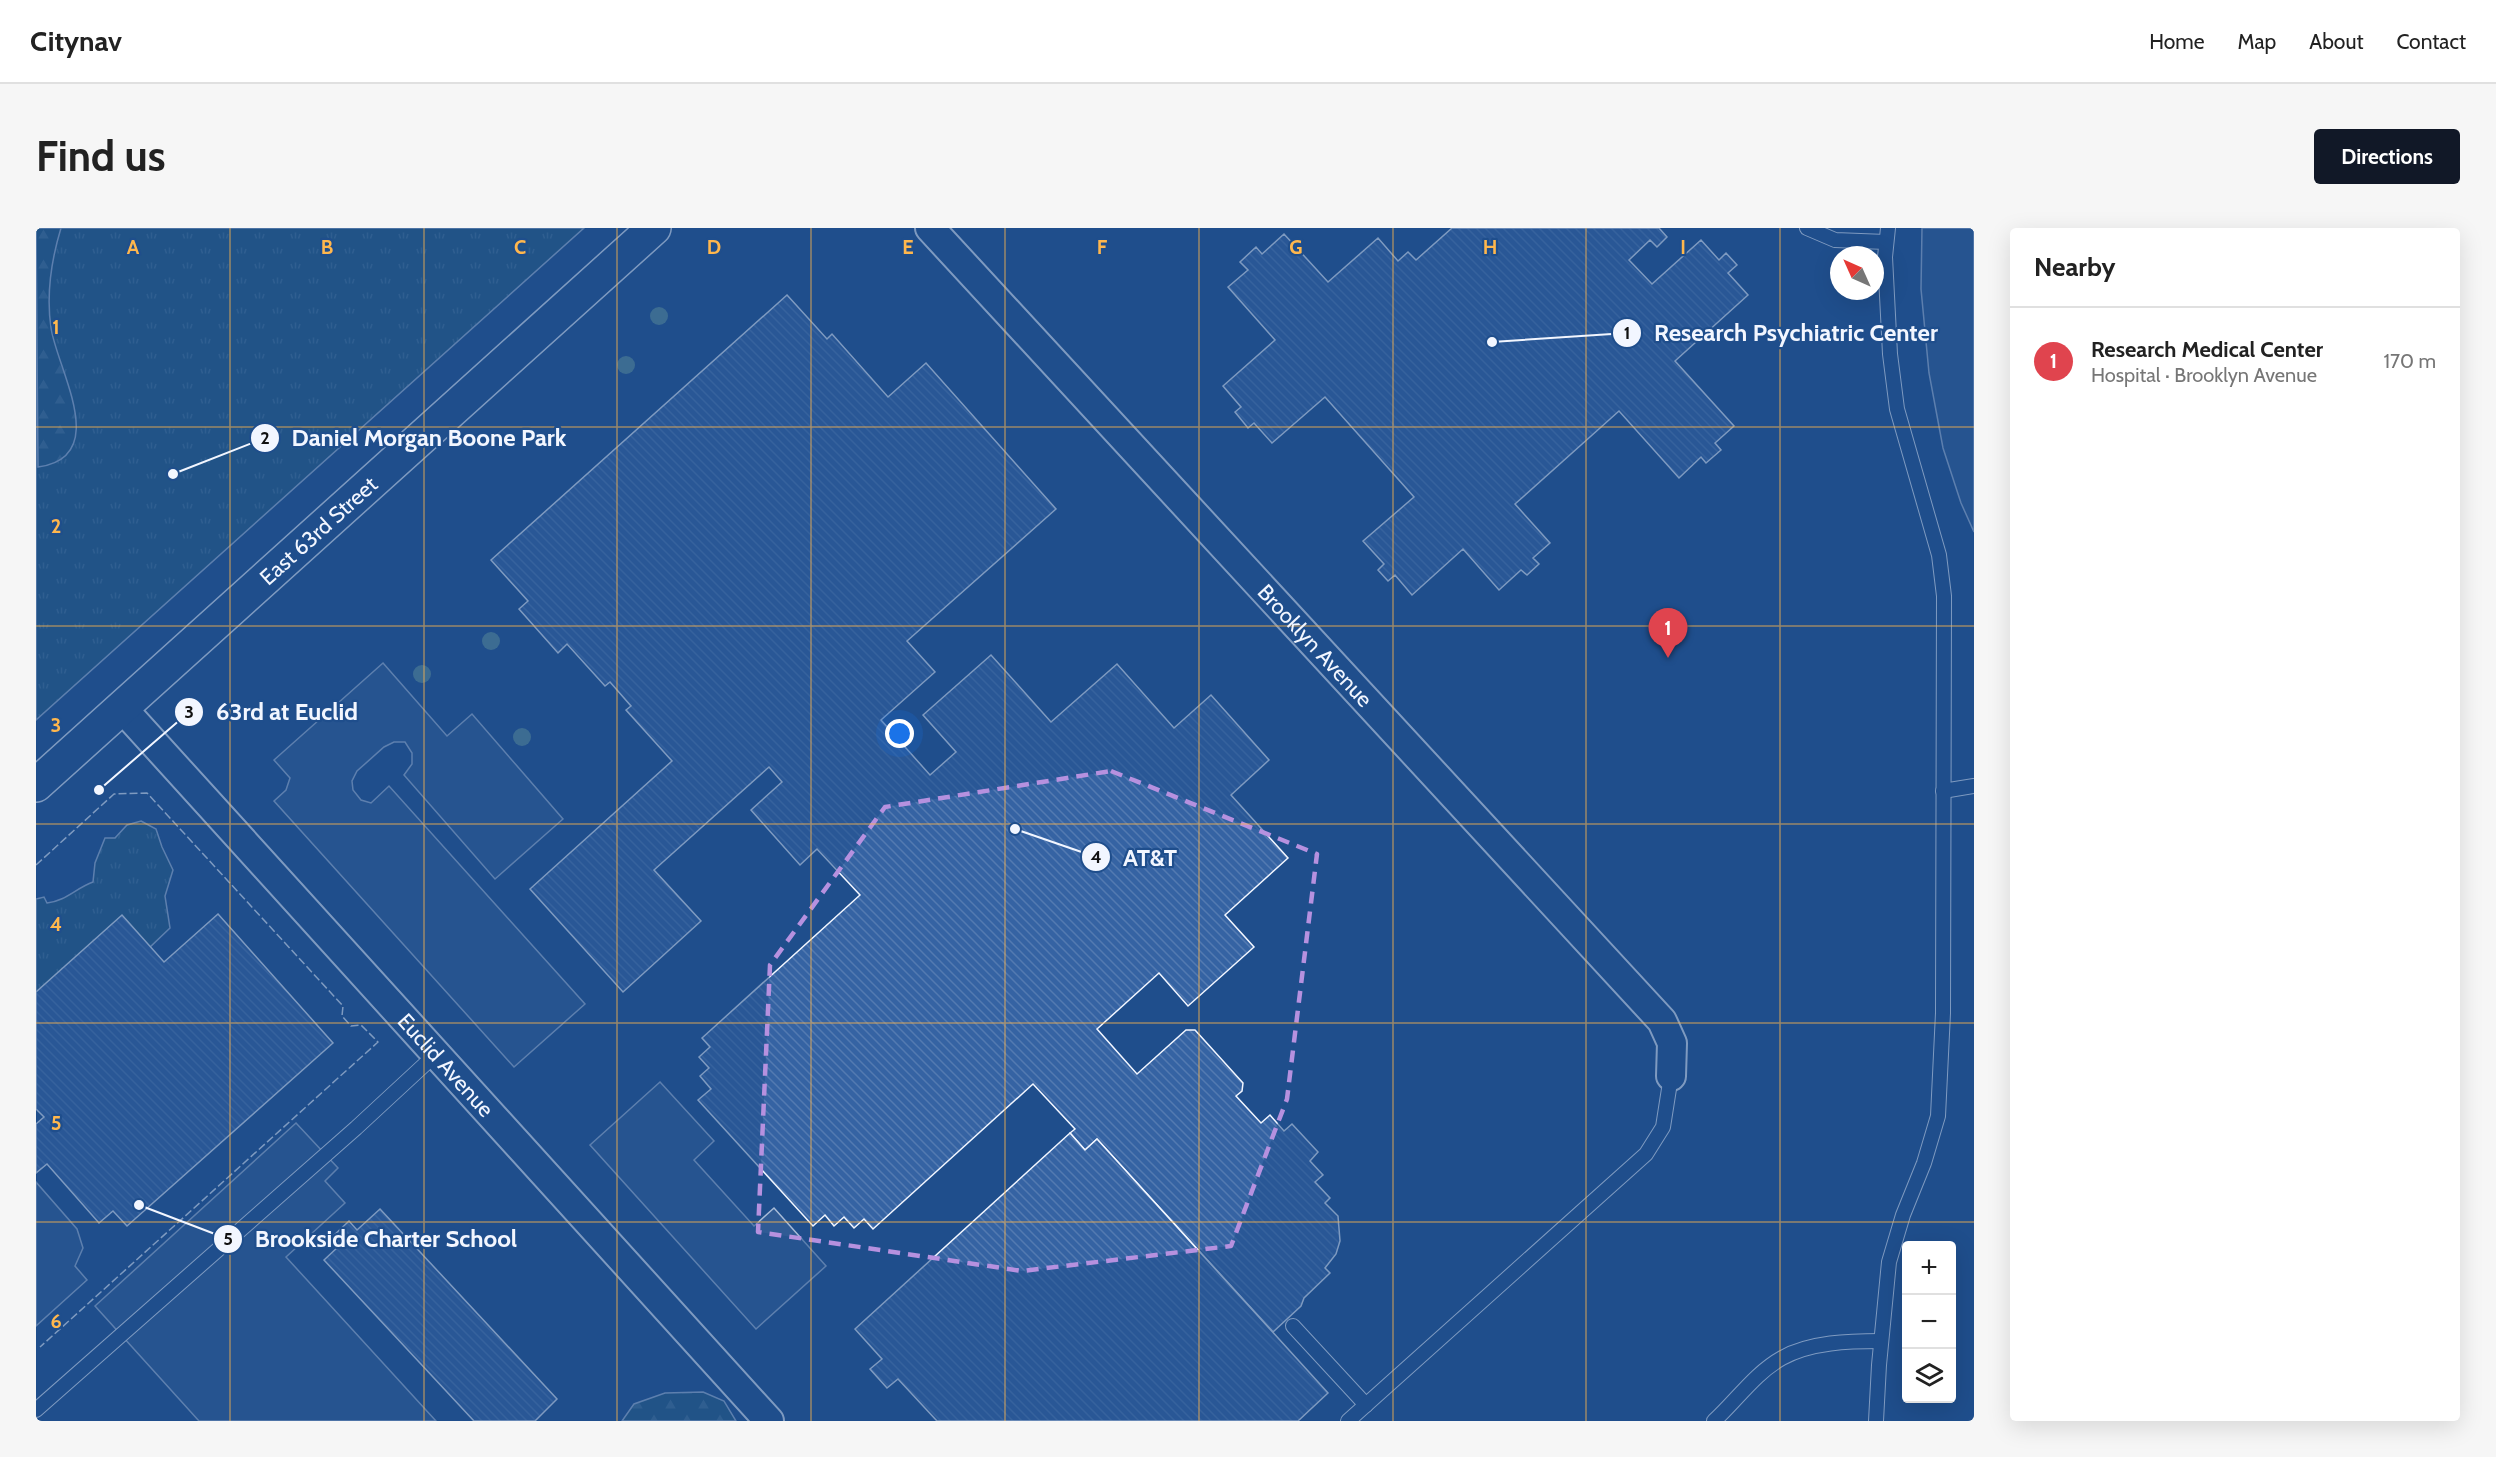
<!DOCTYPE html>
<meta charset="utf-8">
<style>
:root{--surface:#fff;--page:#f6f6f6;--text:#222;--muted:#767676;--line:#e0e0e0;--accent:#111827}
body{margin:0;font-family:Cabin,sans-serif;background:var(--page);color:var(--text)}
.controls{position:absolute;right:18px;bottom:18px;display:grid;overflow:hidden;border-radius:6px;box-shadow:0 6px 24px #0002}
.controls button{width:54px;height:54px;display:grid;place-items:center;padding:0;border:0;border-bottom:2px solid var(--line);background:var(--surface);color:var(--text);font:30px sans-serif}
.compass{position:absolute;left:1794px;top:18px;width:54px;height:54px;border-radius:50%;background:var(--surface);box-shadow:0 6px 24px #0002;rotate:315deg}
.you{position:absolute;left:864px;top:506px;width:21px;height:21px;margin:-15px;border:4px solid #fff;border-radius:50%;background:#1a73e8;box-shadow:0 0 0 9px #1a73e833}
.badge{display:grid;place-items:center;width:39px;height:39px;border-radius:50%;background:var(--accent);color:#fff;font-size:20px;font-weight:700}
.pin{position:absolute;translate:-50% -50px;filter:drop-shadow(0 2px 3px #0008)}
.pin::after{content:'';position:absolute;top:32px;width:21px;height:18px;background:inherit;clip-path:polygon(0 0,100% 0,50% 100%)}
.list{margin:0;padding:0;list-style:none}
h2{display:flex;justify-content:space-between;align-items:center;height:78px;margin:0;padding:0 24px;font-size:26px}
h2 small{font-size:20px;font-weight:400;color:var(--muted)}
.list li{display:grid;grid-template-columns:39px 1fr auto;gap:18px;align-items:center;box-sizing:border-box;height:108px;padding:0 24px;border-top:2px solid var(--line)}
.list b{display:block;font-size:22px;white-space:nowrap}
.list p{margin:0;font-size:20px;white-space:nowrap;color:var(--muted)}
.list em{font-size:20px;font-style:normal;color:var(--muted)}
.icon{flex:none;width:33px;height:33px;fill:none;stroke:currentColor;stroke-width:2;stroke-linecap:round;stroke-linejoin:round}
.map{position:relative;flex:none;width:1938px;height:1193px;overflow:hidden;border-radius:6px}
header{display:flex;align-items:center;gap:36px;box-sizing:border-box;height:84px;padding:0 30px;background:var(--surface);border-bottom:2px solid var(--line)}
header strong{font-size:28px}
nav{display:flex;gap:33px;margin-inline-start:auto;font-size:21px}
.intro{display:flex;align-items:center;justify-content:space-between;box-sizing:border-box;height:144px;padding:0 36px}
h1{margin:0;font-size:42px}
.button{padding:15px 27px;border-radius:6px;background:var(--accent);color:#fff;font-size:21px;font-weight:700}
main{display:flex;gap:36px;padding:0 36px}
aside{flex:1;background:var(--surface);border-radius:6px;box-shadow:0 6px 24px #0002}
.map>svg:first-child{display:block}
.grass{fill:url(#grass-tufts);stroke:#a8bbd7;stroke-width:1.5}
.forest{fill:url(#forest-firs);stroke:#a8bbd7;stroke-width:1.5}
.parking{fill:#305b95;stroke:#a8bbd7;stroke-width:1.5}
.building{fill:url(#building-back-hatch);stroke:#f2f6ff;stroke-width:1.5}
.lines{fill:none;stroke-linecap:round;stroke-linejoin:round}
.lane-casing{stroke:#f2f6ff;stroke-width:16}
.street-casing{stroke:#f2f6ff;stroke-width:32}
.secondary-casing{stroke:#f2f6ff;stroke-width:36}
.lane{stroke:#1f4e8c;stroke-width:14}
.street{stroke:#1f4e8c;stroke-width:28}
.secondary{stroke:#1f4e8c;stroke-width:33}
.fence{stroke:#f2f6ff;stroke-width:1.5;stroke-dasharray:8 3;stroke-linecap:butt}
.tree{fill:#61919a}
.marked{fill:none;stroke:#b691df;stroke-width:4.5;stroke-dasharray:12 8;stroke-linejoin:round}
.grid{fill:none;stroke:#ffb74d;stroke-width:1.5;stroke-opacity:0.55}
.labels{text-anchor:middle;stroke-width:4.5;stroke-linejoin:round;paint-order:stroke}
.street-label{font-size:22px;fill:#f2f6ff;stroke:#1f4e8c}
.grid-label{font-size:20px;text-anchor:middle;font-weight:bold;fill:#ffb74d;stroke:#1f4e8c;stroke-width:4.5;stroke-linejoin:round;paint-order:stroke}
.leader{fill:none;stroke:#f2f6ff;stroke-width:2}
.callout-dot{fill:#f2f6ff;stroke:#1f4e8c;stroke-width:2}
.mark-label{font-size:18px;text-anchor:middle;font-weight:bold;fill:#111}
.callout-label{font-size:24px;text-anchor:middle;font-weight:bold;fill:#f2f6ff;stroke:#1f4e8c;stroke-width:4.5;stroke-linejoin:round;paint-order:stroke}
</style>
<header>
<strong>Citynav</strong>
<nav><a>Home</a><a>Map</a><a>About</a><a>Contact</a></nav>
</header>
<div class="intro"><h1>Find us</h1><a class="button">Directions</a></div>
<main>
<div class="map">
<svg width="1938" height="1193" viewBox="0 0 1938 1193">
<defs>
<pattern id="grass-tufts" width="24" height="20" patternUnits="userSpaceOnUse" patternTransform="scale(1.5)"><rect width="24" height="20" fill="#245a82"/><path d="M3 7l-1-3M5 7V3M7 7l1-3M15 17l-1-3M17 17v-4M19 17l1-3" fill="none" stroke="#447295"/></pattern>
<pattern id="forest-firs" width="22" height="20" patternUnits="userSpaceOnUse" patternTransform="scale(1.5)"><rect width="22" height="20" fill="#245a82"/><path d="M5 1l3.5 6h-7zM16 11l3.5 6h-7z" fill="#447295"/></pattern>
<pattern id="building-back-hatch" width="6" height="6" patternUnits="userSpaceOnUse" patternTransform="scale(1.5)"><rect width="6" height="6" fill="#3563a3"/><path d="M-1 5l2 2M0 0l6 6M5-1l2 2" fill="none" stroke="#537ab1"/></pattern>
</defs>
<rect width="100%" height="100%" fill="#1f4e8c"/>
<g class="grass">
<path d="M0,0H548L0,492Z"/>
<path d="M105,593L120,601L126,619L137,642L129,668L134,700L114,719L0,764V671L8,669L11,675C30,673 40,660 57,654L59,635L69,610H79L91,597Z"/>
</g>
<g class="forest">
<path d="M0,0H25C15,33 10,66 15,100C21,141 76,229 2,239Z"/>
<path d="M667,1164L688,1173L700,1193H586L598,1176L629,1165Z"/>
</g>
<g class="parking">
<path d="M1886,0H1938V304L1925,275L1907,220L1893,145L1885,61Z"/>
<path d="M347,435L411,508L436,486L527,591L459,651L368,547L376,536V525L369,514H358L348,519L321,543L316,553L317,562L325,572L335,575L353,558L549,776L478,839L238,573L250,562L254,550L238,532Z"/>
<path d="M624,854L678,913L658,932L718,998L738,980L790,1038L720,1101L554,917Z"/>
<path d="M260,895L302,940L289,953L309,975L250,1029L400,1193H163L59,1078Z"/>
<path d="M0,954L41,1001L47,1020L39,1038L51,1052L0,1098Z"/>
</g>
<g class="building">
<path d="M1416,0H1623L1631,9L1621,19L1614,12L1593,32L1616,56L1665,12L1683,32L1690,25L1701,37L1692,45L1712,67L1639,133L1698,198L1679,215L1685,222L1670,235L1665,229L1643,250L1583,183L1479,276L1514,315L1497,330L1503,336L1491,347L1485,342L1463,362L1427,321L1376,367L1359,347L1352,353L1342,342L1348,336L1327,313L1378,269L1289,169L1236,215L1218,195L1212,200L1199,184L1205,179L1187,158L1239,112L1192,59L1212,42L1204,34L1220,19L1226,26L1248,6L1292,54L1342,10L1362,33L1372,24L1380,32Z"/>
<path d="M751,67L791,111L796,106L852,169L890,135L1020,281L871,413L899,444L845,492L894,547L920,524L887,487L955,427L1015,494L1081,436L1138,500L1175,467L1233,532L1195,567L1252,630L1189,687L1218,719L1152,778L1123,745L1061,801L1101,846L1150,802H1159L1207,855L1206,863L1200,868L1225,895L1234,887L1248,903L1256,896L1282,924L1274,933L1287,947L1279,954L1294,970L1289,975L1302,988L1304,1013L1300,1026L1289,1040L1294,1045L1268,1070L1265,1078L1237,1104L1061,911L1049,922L1034,905L1039,901L997,856L837,1001L828,991L818,1000L808,989L798,998L789,987L777,998L662,872L675,861L664,848L673,840L663,829L674,819L666,810L824,667L781,621L764,637L715,582L746,554L733,539L618,642L665,693L587,764L494,661L636,533L590,482L595,478L574,454L569,458L531,416L522,425L483,381L492,373L455,332Z"/>
<path d="M182,686L297,815L91,998L77,983L63,995L11,936L0,945V896L8,889L0,881V764L86,687L128,734Z"/>
<path d="M1034,905L1049,922L1061,911L1292,1165L1262,1193H901L862,1151L851,1160L834,1141L846,1131L819,1101Z"/>
<path d="M344,981L521,1171L499,1193H438L288,1032L303,1018L295,1010L313,993L321,1002Z"/>
</g>
<g class="lines">
<g class="lane-casing">
<g id="lane">
<path d="M1771,0L1799,12L1850,14"/>
<path d="M1907,563L1938,558"/>
<path d="M1257,1098L1330,1177"/>
<path d="M0,1182L320,900L400,826"/>
<path d="M1312,1193L1610,926L1627,899L1635,848"/>
<path d="M1678,1193C1700,1173 1719,1145 1746,1130C1774,1114 1814,1113 1845,1113"/>
<path d="M1840,1193L1843,1137L1853,1034L1867,987L1888,935L1902,888L1907,785L1908,368L1903,327L1861,181L1854,126L1849,29L1852,0"/>
</g>
</g>
<g class="street-casing">
<g id="street">
<path id="s1" d="M894,0L1626,793L1636,815L1635,848"/>
<path id="s2" d="M86,480L733,1193"/>
</g>
</g>
<g class="secondary-casing">
<g id="secondary">
<path id="s3" d="M0,557L618,0"/>
</g>
</g>
<use href="#lane" class="lane"/>
<use href="#street" class="street"/>
<use href="#secondary" class="secondary"/>
<path class="fence" d="M0,637L78,566L111,565L307,778L306,788L315,798L325,797L342,814L4,1119"/>
</g>
<g class="tree">
<circle cx="623" cy="88" r="9"/>
<circle cx="590" cy="137" r="9"/>
<circle cx="455" cy="413" r="9"/>
<circle cx="386" cy="446" r="9"/>
<circle cx="486" cy="509" r="9"/>
</g>
<path d="M0 0H1938V1193H0ZM1075,543L1281,626L1251,871L1195,1018L986,1043L722,1004L734,737L849,579Z" fill="#1f4e8c" fill-opacity=".55" fill-rule="evenodd"/>
<path class="marked" d="M1075,543L1281,626L1251,871L1195,1018L986,1043L722,1004L734,737L849,579Z"/>
<path class="grid" d="M194,0V1193M388,0V1193M581,0V1193M775,0V1193M969,0V1193M1163,0V1193M1357,0V1193M1550,0V1193M1744,0V1193M0,199H1938M0,398H1938M0,596H1938M0,795H1938M0,994H1938"/>
<g class="labels">
<g class="street-label">
<text dy="8" stroke="none"><textPath href="#s3" startOffset="380">East 63rd Street</textPath></text>
<text dy="8" stroke="none"><textPath href="#s1" startOffset="568">Brooklyn Avenue</textPath></text>
<text dy="8" stroke="none"><textPath href="#s2" startOffset="482">Euclid Avenue</textPath></text>
</g>
</g>
<g class="grid-label">
<text x="97" y="26">A</text>
<text x="291" y="26">B</text>
<text x="484" y="26">C</text>
<text x="678" y="26">D</text>
<text x="872" y="26">E</text>
<text x="1066" y="26">F</text>
<text x="1260" y="26">G</text>
<text x="1454" y="26">H</text>
<text x="1647" y="26">I</text>
<text x="20" y="106">1</text>
<text x="20" y="305">2</text>
<text x="20" y="504">3</text>
<text x="20" y="703">4</text>
<text x="20" y="902">5</text>
<text x="20" y="1100">6</text>
</g>
<path class="leader" d="M1456 114L1591 105M137 246L229 210M63 562L153 484M979 601L1060 629M103 977L192 1011"/>
<g class="callout-dot">
<circle cx="1456" cy="114" r="6"/>
<circle cx="137" cy="246" r="6"/>
<circle cx="63" cy="562" r="6"/>
<circle cx="979" cy="601" r="6"/>
<circle cx="103" cy="977" r="6"/>
<circle cx="1591" cy="105" r="15"/>
<circle cx="229" cy="210" r="15"/>
<circle cx="153" cy="484" r="15"/>
<circle cx="1060" cy="629" r="15"/>
<circle cx="192" cy="1011" r="15"/>
</g>
<g class="mark-label">
<text x="1591" y="111">1</text>
<text x="229" y="216">2</text>
<text x="153" y="490">3</text>
<text x="1060" y="635">4</text>
<text x="192" y="1017">5</text>
</g>
<g class="callout-label">
<text x="1760" y="113">Research Psychiatric Center</text>
<text x="393" y="218">Daniel Morgan Boone Park</text>
<text x="251" y="492">63rd at Euclid</text>
<text x="1114" y="638">AT&amp;T</text>
<text x="350" y="1019">Brookside Charter School</text>
</g>
</svg>
<div class="controls">
<button>+</button>
<button>−</button>
<button><svg class="icon" aria-label="layers" viewBox="0 0 24 24"><path d="M12 4l9 5-9 5-9-5zM3 14l9 5 9-5"/></svg></button>
</div>
<svg class="compass" viewBox="-18 -18 36 36"><path d="M0-13l5 13h-10z" fill="#e53935"/><path d="M0 13l5-13h-10z" fill="#767676"/></svg>
<div class="you"></div>
<div class="pin badge" style="left:1632px;top:430px;background:#e0444e">1</div>
</div>
<aside>
<h2>Nearby<small></small></h2>
<ul class="list">
<li><span class="badge" style="background:#e0444e">1</span><div><b>Research Medical Center</b><p>Hospital · Brooklyn Avenue</p></div><em>170 m</em></li>
</ul>
</aside>
</main>
